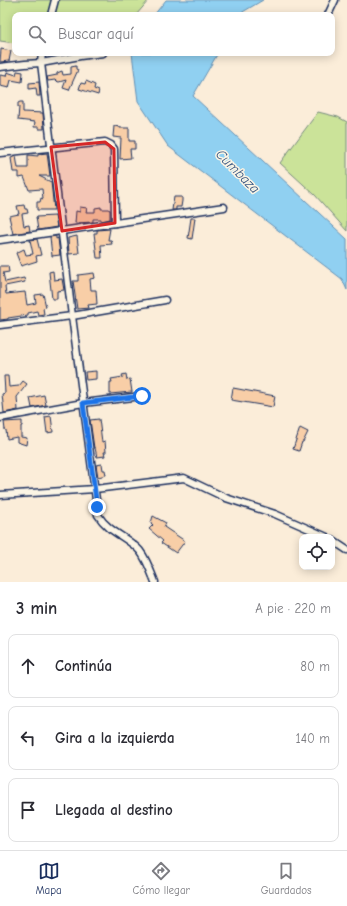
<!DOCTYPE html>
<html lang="es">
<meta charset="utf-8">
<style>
:root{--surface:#fff;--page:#f7f7f7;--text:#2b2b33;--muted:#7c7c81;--line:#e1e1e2;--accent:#1b2f5e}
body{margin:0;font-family:"Comic Neue",sans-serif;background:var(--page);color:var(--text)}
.controls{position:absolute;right:12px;bottom:12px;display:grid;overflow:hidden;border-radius:8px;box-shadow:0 2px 10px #0003}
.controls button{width:36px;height:36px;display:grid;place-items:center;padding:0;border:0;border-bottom:1px solid var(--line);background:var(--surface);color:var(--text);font:20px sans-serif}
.stop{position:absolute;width:12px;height:12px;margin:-9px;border:3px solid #1a73e8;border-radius:50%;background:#fff}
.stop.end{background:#1a73e8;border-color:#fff;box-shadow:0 1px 4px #0008}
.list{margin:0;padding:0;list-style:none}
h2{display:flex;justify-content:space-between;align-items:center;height:52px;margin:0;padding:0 16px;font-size:17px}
h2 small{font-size:13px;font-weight:400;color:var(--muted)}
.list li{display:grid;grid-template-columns:26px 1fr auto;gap:12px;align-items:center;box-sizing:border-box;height:64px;margin:0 8px 8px;padding:0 8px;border:1px solid var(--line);border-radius:8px}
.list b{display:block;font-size:15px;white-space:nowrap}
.list em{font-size:13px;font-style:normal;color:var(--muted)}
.icon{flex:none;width:22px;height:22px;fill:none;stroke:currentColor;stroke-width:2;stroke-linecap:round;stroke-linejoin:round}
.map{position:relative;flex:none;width:347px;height:582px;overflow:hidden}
.search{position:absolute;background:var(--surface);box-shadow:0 2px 10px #0003;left:12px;right:12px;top:12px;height:44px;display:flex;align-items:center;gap:10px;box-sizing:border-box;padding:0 14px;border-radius:8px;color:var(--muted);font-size:15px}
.sheet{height:268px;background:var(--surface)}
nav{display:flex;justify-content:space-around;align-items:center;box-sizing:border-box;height:56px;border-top:1px solid var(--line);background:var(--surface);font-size:11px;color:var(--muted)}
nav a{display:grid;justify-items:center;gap:2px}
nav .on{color:var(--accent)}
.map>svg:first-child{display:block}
.green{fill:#cbe399;stroke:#73897c}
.water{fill:#90d0f1;stroke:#6190b6}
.building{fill:#f8cea7;stroke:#1b2f5e}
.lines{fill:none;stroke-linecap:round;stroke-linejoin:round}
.minor-casing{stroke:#1b2f5e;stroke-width:9}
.minor{stroke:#fcf5e5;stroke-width:6}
.route{stroke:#1a73e8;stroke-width:5}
.marked{fill:#d62828;fill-opacity:0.2;stroke:#d62828;stroke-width:3;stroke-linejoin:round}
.labels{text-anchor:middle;stroke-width:3;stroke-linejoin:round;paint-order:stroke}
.water-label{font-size:14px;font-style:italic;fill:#385783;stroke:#fcf5e5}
</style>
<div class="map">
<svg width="347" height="582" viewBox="0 0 347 582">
<rect width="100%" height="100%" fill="#fbedd9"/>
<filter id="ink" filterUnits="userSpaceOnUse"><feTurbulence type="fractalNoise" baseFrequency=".025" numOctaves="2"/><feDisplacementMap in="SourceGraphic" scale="8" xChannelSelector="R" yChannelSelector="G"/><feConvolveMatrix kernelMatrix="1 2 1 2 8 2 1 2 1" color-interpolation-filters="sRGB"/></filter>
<g filter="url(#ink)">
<g class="green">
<path d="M0,0H149L136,15H15V43L0,41Z"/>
<path d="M318,112L338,117L347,122V231L315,195L280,163Z"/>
</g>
<g class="water">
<path d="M166,0H263L241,13L240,15H154Z"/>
<path d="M132,53H218L193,96L347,239V290L342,279L168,146L138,101Z"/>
</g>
<g class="building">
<path d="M1,49L11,51L9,61L0,62Z"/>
<path d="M76,66V69L78,70L69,90L63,88L66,80L59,82L56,81L55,80L48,81L47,77L57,75V73L62,71L63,75L71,74V67Z"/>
<path d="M17,71L23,72L22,82L11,80L9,88L0,86V75L6,76L7,72L16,75Z"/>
<path d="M86,81L95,85L94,89L99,91L98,95L79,89L81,83L85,84Z"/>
<path d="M39,82L40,96H37L36,88L29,89V83Z"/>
<path d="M20,102H23V112L43,113L44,129H39V127H34L35,122L18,120L19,107H18V103Z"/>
<path d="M114,126L120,127V128H129V141H135V149H130L131,158L120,159L121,138L113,137Z"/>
<path d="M47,153L50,176H39L51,182L54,210H37V202H40L41,198L43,199L42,189L29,190L24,177L19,178V172H13L11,158L16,156L18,168H28V155L38,156V154Z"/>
<path d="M174,197H182V201L181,207H176V210H172Z"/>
<path d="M24,205L25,209H27L28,213L22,214L24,226L29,225L30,231L13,234L9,216L19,214L17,206Z"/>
<path d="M80,207L87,208L86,212H95V208L101,207V209H108L110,210V219L101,221V219H93V222L75,223L76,211L80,212Z"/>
<path d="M55,216L57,227L38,230L36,217Z"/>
<path d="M191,218H195L192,239L188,238Z"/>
<path d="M110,229L108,240H111L112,244L101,245L102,258H97L94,233H97V230Z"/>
<path d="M56,236V239L58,238L60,255L52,256L50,237Z"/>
<path d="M77,236L79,253L69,254L68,238Z"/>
<path d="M37,239L41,255L36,256L37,261L21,266L16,253L24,249L26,255L33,254L30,240Z"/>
<path d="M0,266H8L9,272L3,273L5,282L24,278L25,282L5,286L6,294L25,292L27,305L36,303L35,295L43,294L46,307L43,308L44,314L38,315L37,311L28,313V315L8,318V319L0,320Z"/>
<path d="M53,271L54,280L62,279L64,290L57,291V299H52L49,272Z"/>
<path d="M94,273L95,278L90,279L91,290H96L97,304L88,305L89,308L77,309L73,281H78V275Z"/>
<path d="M96,371V379L86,380L85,372Z"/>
<path d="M126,374L127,380L130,379L132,392L110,394V382H112L111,379L123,377L122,375Z"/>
<path d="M4,376H8L9,387L19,386L23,381L27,384L17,397L18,410L4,413L2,394L5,393Z"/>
<path d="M233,388L275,396L273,407L231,400Z"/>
<path d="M44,395L46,405L32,408L30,398Z"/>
<path d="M51,416L53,432L47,433L45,417Z"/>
<path d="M99,419L102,442L105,441L106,452H104L105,456L97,457L95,448H94L90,420Z"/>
<path d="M22,421V426H21V437L27,438L26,445L17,442V437L7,439L6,430H5L4,422Z"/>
<path d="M300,428L308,432L303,442H302L299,451L293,449Z"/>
<path d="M102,464L103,470H105L106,475L98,477L96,465Z"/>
<path d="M153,516L166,523L164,527L185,541L176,553L161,543L163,541L149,529L153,525L151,523Z"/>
</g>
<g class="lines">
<g class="minor-casing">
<g id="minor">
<path d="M51,15L55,0"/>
<path d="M328,15L335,0"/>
<path d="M42,53L41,63L72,316L98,515C109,533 128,537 140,551C147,560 151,572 155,582"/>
<path d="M0,67L25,64L41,63L80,56L103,53"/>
<path d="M0,153L105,142L111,145L114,149L115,223"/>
<path d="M0,240L224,207"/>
<path d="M0,325L72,316L165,300"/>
<path d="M0,418L83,403L142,396"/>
<path d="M0,495L95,489L184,478L226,498L275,514L327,537"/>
<path d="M332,540L347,550"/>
</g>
</g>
<use href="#minor" class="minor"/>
</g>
</g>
<g class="lines" filter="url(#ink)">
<path class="route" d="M97,507L83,403L142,396"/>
</g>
<path class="marked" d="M105,142L114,149L115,223L62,231L51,147Z"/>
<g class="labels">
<g class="water-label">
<text transform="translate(238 171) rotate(45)" y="5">Cumbaza</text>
</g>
</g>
</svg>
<div class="controls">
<button><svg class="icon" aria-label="locate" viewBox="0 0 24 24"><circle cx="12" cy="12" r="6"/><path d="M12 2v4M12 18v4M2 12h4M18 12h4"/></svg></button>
</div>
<div class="stop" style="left:142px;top:396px"></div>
<div class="stop end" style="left:97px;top:507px"></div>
<div class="search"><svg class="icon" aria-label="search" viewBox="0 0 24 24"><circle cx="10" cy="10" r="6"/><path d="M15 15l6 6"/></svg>Buscar aquí</div>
</div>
<section class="sheet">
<h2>3 min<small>A pie · 220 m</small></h2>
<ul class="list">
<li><svg class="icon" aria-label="ahead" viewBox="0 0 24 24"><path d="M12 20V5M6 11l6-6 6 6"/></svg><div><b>Continúa</b></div><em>80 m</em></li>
<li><svg class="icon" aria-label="left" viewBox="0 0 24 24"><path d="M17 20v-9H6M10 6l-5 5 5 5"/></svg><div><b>Gira a la izquierda</b></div><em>140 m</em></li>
<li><svg class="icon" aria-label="arrive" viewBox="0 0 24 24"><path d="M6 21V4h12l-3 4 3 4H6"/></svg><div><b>Llegada al destino</b></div></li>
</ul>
</section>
<nav>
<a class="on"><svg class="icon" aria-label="map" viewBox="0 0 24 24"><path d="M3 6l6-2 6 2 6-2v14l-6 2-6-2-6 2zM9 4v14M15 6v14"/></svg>Mapa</a>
<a><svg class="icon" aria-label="directions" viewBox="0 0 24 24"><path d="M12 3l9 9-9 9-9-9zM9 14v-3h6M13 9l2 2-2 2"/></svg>Cómo llegar</a>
<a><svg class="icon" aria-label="saved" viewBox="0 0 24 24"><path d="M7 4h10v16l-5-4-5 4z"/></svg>Guardados</a>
</nav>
